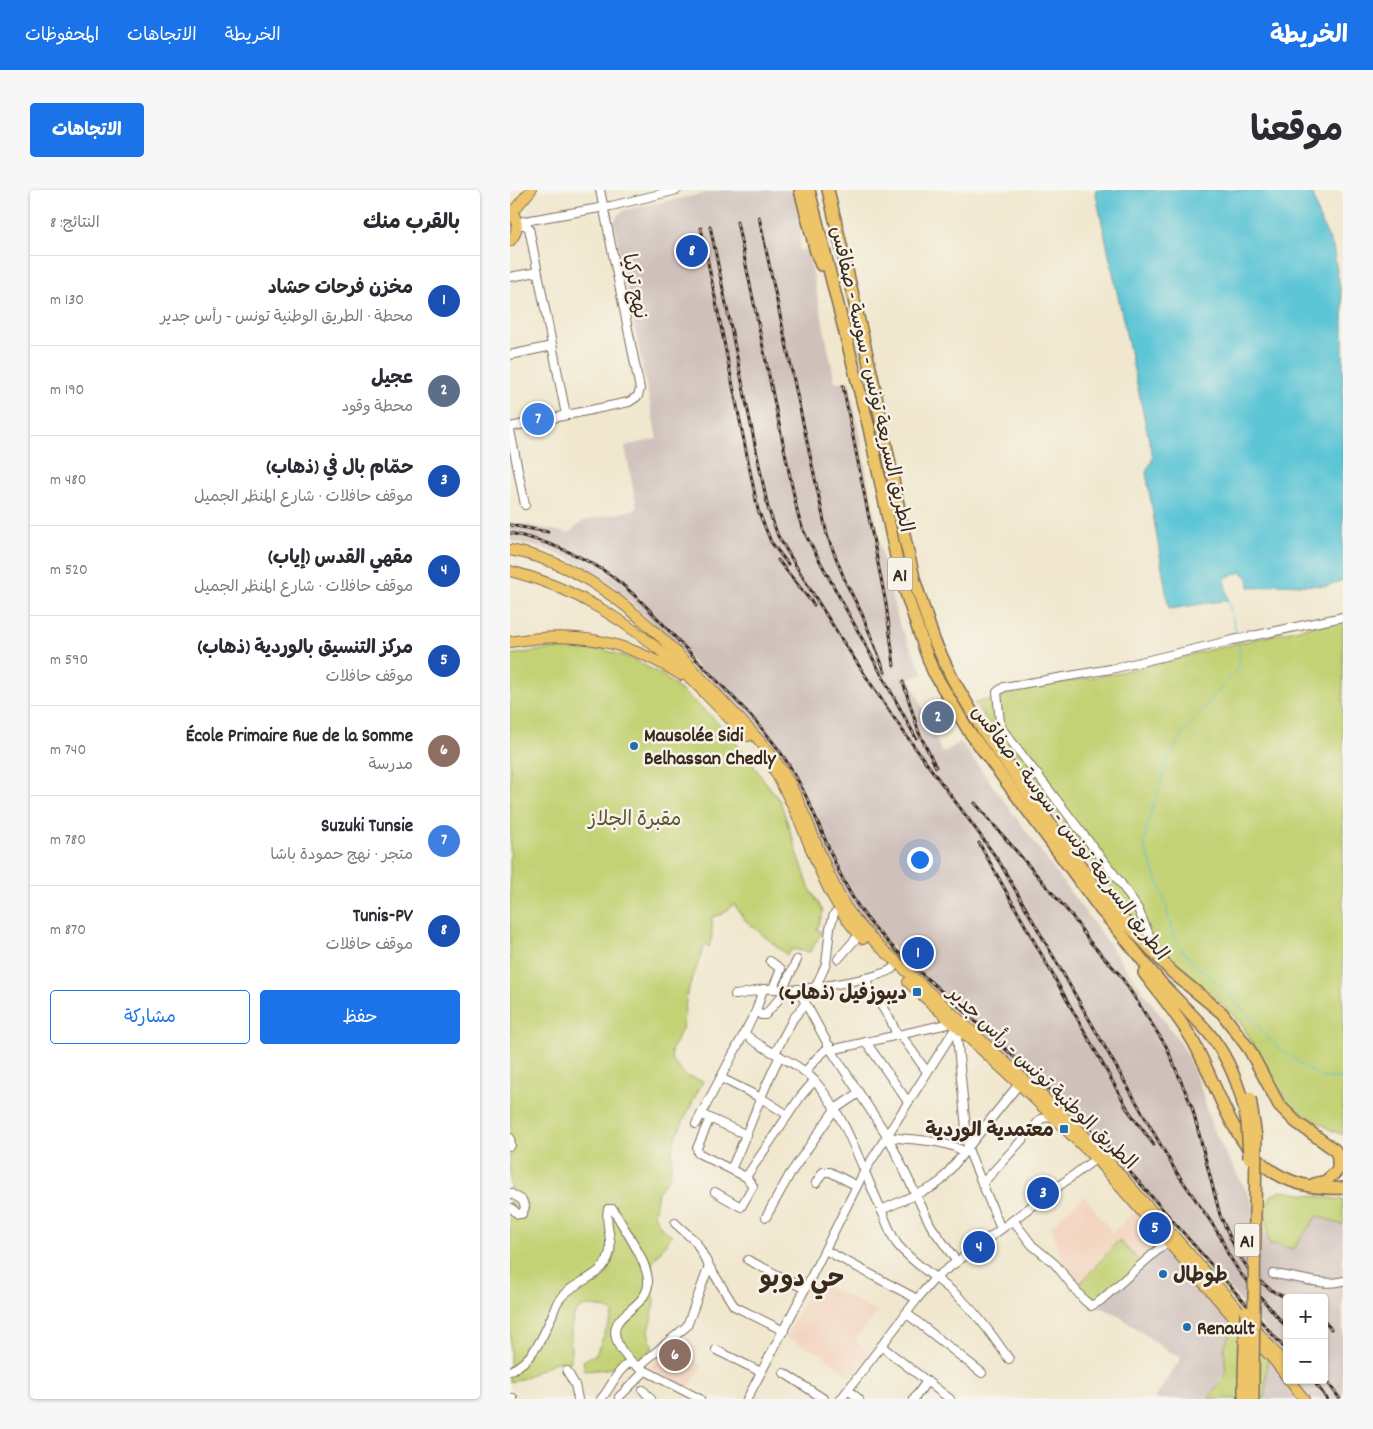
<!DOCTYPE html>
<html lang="ar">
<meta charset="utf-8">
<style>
:root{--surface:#fff;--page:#f7f7f7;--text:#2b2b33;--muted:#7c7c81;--line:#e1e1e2;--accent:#1a73e8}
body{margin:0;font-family:Dekko,"Playpen Sans Arabic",sans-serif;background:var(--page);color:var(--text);direction:rtl}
.controls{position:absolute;right:15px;bottom:15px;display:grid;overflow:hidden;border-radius:5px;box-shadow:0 1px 4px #0004}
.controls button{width:45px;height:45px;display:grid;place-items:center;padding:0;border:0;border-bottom:1px solid var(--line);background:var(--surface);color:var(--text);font:25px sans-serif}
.you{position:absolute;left:409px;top:669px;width:18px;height:18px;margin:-12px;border:4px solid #fff;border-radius:50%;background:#1a73e8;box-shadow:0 0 0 8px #1a73e833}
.badge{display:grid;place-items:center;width:32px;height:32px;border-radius:50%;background:var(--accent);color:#fff;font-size:16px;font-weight:700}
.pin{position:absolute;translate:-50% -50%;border:2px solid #fff;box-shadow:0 1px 5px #0006}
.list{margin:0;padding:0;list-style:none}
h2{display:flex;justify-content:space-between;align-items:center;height:65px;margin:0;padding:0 20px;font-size:21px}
h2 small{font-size:16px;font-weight:400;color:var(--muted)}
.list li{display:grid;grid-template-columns:32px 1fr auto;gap:15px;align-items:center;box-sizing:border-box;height:90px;padding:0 20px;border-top:1px solid var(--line)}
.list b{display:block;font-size:19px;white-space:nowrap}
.list p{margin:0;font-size:16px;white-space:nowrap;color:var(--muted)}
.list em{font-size:16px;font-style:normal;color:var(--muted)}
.actions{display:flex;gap:10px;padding:15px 20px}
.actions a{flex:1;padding:11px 0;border:1px solid var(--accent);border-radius:5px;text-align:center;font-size:18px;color:var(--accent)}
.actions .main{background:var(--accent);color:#fff}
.map{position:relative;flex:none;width:833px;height:1209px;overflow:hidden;direction:ltr;border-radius:5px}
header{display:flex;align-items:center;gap:30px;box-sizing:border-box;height:70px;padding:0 25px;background:var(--accent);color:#fff}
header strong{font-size:24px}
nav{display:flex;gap:28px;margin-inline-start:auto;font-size:18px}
.intro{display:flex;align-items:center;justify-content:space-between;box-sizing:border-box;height:120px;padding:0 30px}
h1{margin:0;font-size:35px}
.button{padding:12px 22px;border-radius:5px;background:var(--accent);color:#fff;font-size:18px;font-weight:700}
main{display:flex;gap:30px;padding:0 30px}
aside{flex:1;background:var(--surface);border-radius:5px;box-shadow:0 1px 4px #0004}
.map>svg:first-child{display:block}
.built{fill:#f3d4bf}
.industrial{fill:#cfc0bb;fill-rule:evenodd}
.green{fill:#c3d274;stroke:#7f7e49}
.water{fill:#5bc5d6;stroke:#4b787a}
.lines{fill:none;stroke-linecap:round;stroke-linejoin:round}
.stream{stroke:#5bc5d6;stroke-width:1}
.minor-casing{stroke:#7a6c5c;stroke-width:10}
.major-casing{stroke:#7a6c5c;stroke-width:12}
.highway-casing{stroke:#7a6c5c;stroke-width:14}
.minor{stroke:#fff;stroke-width:8}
.major{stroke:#eec469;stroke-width:10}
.highway{stroke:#eec469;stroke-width:11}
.rail-casing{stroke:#3b2a1e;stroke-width:3}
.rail{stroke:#f7f3e8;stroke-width:1;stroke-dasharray:4;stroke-linecap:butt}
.highway-bridge-casing{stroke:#7a6c5c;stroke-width:14;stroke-linecap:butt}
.highway-bridge{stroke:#eec469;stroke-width:11}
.poi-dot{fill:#1f6fb2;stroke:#f7f3e8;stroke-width:2}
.labels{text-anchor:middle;stroke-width:5;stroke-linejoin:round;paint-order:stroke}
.shield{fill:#f7f3e8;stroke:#73665b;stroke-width:1}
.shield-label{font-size:19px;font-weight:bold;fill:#3b2a1e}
.street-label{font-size:20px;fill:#3b2a1e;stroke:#f7f3e8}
.poi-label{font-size:20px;font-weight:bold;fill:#3b2a1e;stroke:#f7f3e8;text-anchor:start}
.park-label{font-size:20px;fill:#5d5434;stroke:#f7f3e8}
.district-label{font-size:25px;font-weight:bold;fill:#3b2a1e;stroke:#f7f3e8}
</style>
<header>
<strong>الخريطة</strong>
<nav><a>الخريطة</a><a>الاتجاهات</a><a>المحفوظات</a></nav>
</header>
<div class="intro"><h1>موقعنا</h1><a class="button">الاتجاهات</a></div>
<main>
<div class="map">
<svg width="833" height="1209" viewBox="0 0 833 1209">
<rect width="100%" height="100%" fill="#f7f3e8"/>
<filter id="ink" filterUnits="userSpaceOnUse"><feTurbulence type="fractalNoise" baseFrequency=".02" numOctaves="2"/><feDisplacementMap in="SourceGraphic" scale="10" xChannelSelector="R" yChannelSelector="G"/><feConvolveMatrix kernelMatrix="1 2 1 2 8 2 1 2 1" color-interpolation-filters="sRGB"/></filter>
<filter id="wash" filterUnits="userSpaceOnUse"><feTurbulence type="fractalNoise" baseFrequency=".0096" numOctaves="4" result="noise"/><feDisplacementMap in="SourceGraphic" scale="20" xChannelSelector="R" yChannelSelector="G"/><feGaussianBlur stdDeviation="1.12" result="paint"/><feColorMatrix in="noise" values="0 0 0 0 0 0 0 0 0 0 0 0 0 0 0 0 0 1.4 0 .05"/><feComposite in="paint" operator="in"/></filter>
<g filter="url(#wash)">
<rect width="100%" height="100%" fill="#f0e7ce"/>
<g class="built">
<path d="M574,1006L602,1043L628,1019L656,1052L632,1074L608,1050L568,1096L554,1076L541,1036Z"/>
<path d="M304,1090L368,1122L345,1149L360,1166L342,1188L311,1163L276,1148Z"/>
<path d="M164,1154L192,1176L179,1199L139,1177Z"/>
</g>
<g class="industrial">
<path d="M212,0H286L292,29L289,60H298L325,192L339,191L377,390L390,436L414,484L400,489L432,563L451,552L665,845L676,862L691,899L703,940L744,1015L761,1056L763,1054L783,1059L807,1026L833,1035V1209H755L756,1140L590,951L353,730L339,710L321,675L286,593L265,561L250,541L221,510L103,395L88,384L56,367L32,358L0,351V332L59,343L73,331L127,319L115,256L147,249L104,33L108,25L114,20ZM777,1108H814V1190H777Z"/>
<path d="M656,1052L728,1135L718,1148L716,1183L711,1188L699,1209H644L670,1170V1167L658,1161L606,1124L581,1113Z"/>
</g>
<g class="green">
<path d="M833,429V945L821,940L781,916L755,877L733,836L713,815L689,793L649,762L464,513L491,508L503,501L603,484L724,454Z"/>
<path d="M61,458L92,459L124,470L151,484L199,524L223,549L270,611L299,697L313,721L307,740L312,742L300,762L282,759L277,765L235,730L224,714L213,724L202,727V746L199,757L194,756L177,804L172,839L161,861L162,871L176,886L193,891L166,946L162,960L161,984L148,1002L144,1025L152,1039L162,1045L142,1073L144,1118L138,1141L143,1159L124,1171L96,1179L75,1181L73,1171L86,1164L104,1122C55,1102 61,1136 61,1172H45L14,1188L0,1192V465L32,460Z"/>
<path d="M772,1001L833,1010V1035L807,1026L783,1059L763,1054L761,1057L759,1052L754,1019L762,1005Z"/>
<path d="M609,1050L632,1074L593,1110L581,1113L575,1107L568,1096Z"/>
<path d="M728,1135L757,1167L755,1209H699L716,1183L714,1158L718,1148Z"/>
</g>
<path class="water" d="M585,0H802L808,25L823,57L833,117V390L816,396L766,394L748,398L739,397L738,388L731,382L714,388L718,410L659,419L636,282L643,268Z"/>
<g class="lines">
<g class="stream">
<path d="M718,410L727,446"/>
<path d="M729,453L730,466L726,481L677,538L660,565L637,635L634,656L654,707L662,743L670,758L688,777L706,791L766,856L798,879L813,888H833"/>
</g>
</g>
</g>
<g filter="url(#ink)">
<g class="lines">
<g class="minor-casing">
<g id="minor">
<path d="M9,32L101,16L167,0"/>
<path d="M7,35H15L19,38L56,225"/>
<path d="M0,87L27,82"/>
<path d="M0,165L42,156"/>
<path d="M0,237L119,212L128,206L130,199L90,0"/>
<path d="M0,240L15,315"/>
<path d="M514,595L527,583"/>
<path d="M641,749L628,719L610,692L492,539L490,533L487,502L494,497L601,479L723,450L833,427"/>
<path d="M328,769L349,745"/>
<path d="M260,771L271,779L263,798"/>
<path d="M354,788L381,831L387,845"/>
<path d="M306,796L316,774L320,738L324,724"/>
<path d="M288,799L321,860L378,947L421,1036L447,1072"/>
<path d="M272,800L287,770"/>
<path d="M225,805C236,804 245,800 256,799C263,798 271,800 279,800C298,799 371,789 383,778"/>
<path d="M246,821L251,825H255L277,800"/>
<path d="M446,836L458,959L491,1039"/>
<path d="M234,843C255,863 284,869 304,890C336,926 351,976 371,1019C376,1031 380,1043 387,1054C405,1076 430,1089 451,1109C469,1126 484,1148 499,1169"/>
<path d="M391,845L417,882"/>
<path d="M356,852L398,912"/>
<path d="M321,860L442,833"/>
<path d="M265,863L283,829L295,814"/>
<path d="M295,882L306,869L320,856"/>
<path d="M211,888L251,908L278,925"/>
<path d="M195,926L237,945"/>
<path d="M200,928L187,958L188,963L236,987L243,996L231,1017L205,1002"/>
<path d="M186,934L246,821L253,799"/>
<path d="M378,947C403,950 433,949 455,962"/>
<path d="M0,948L1,955L0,956"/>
<path d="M221,979C239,942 251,902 270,866"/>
<path d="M236,987L291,906L304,891"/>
<path d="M306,993L313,982H320L347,996"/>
<path d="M472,994L531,929L542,926"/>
<path d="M0,1003L12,1010L15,1017L12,1024H8L1,1018"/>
<path d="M371,1020L421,998L431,991L509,894"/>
<path d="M256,1027L280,984L325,919L349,903"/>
<path d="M503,1030L522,1055L545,1074L573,1109L581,1116L590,1111L658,1051"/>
<path d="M165,1033L186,1052L199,1076L224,1116L274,1141"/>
<path d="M315,1060L407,1109"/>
<path d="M238,1070L295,1099"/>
<path d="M763,1084C784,1086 814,1097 833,1091"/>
<path d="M396,1123L472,1183"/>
<path d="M371,1156L440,1209"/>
<path d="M206,1160L251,1182"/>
<path d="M128,1177L177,1136L199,1076"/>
<path d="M0,1181C22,1171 32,1149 41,1128C44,1122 45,1115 49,1110C62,1091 92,1089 99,1065C104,1051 94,1034 98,1019H103C113,1038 140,1073 138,1095C134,1122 94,1123 108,1154C112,1163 120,1171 128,1177L190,1209"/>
<path d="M57,1181L65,1195L68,1209"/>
<path d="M274,1183L314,1209"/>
<path d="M133,1200L141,1209"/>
<path d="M338,1200L349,1209"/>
<path d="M109,1207L135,1181"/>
<path d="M0,1209L3,1208"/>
<path d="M91,1209C102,1197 106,1180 121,1172"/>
<path d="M237,1209L295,1099L354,982L448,834"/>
<path d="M331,1209L407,1109L425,1088L588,967"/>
<path d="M404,1209L417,1191"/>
</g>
</g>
<g class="major-casing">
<g id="major">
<path d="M0,20C9,29 9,41 0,51"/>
<path d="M0,25L21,0"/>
<path d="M0,360C87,375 153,447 210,508C234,534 260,559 278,590C300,630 311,675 334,714C343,729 356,742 368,755L569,940L591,963L754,1149L777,1177"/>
<path d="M0,381C64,397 123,434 171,479C194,501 214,525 238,546"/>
<path d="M0,452C64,440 116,450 171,485"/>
<path d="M263,577C272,595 282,613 290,632C307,673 321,716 353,749"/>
<path d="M398,792L509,894L586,969L732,1137L764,1170L777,1187"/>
<path d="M779,1190L794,1209"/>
</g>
</g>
<g class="highway-casing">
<g id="highway">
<path d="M290,0L306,62L311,75"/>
<path d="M299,0L359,238L390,385L415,460L423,481L458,540L591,720C613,744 631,770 652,794C667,810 683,825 697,841C715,862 726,887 733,913"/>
<path d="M318,0L362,186L395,349L405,392L424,450L442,488L472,539L613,735"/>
<path d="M610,726L662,782L712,823L739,859L769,915L786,932L825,960L828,967V980L816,991L804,994"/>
<path d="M634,783C651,805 669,827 683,851C721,921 731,1003 833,998"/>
<path d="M734,1209V1188"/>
<path d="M743,1209V1189"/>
</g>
</g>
<use href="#minor" class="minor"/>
<use href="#major" class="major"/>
<use href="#highway" class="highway"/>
<g class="rail-casing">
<g id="rail">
<path d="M249,27L317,345L336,393L352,424L375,482"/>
<path d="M227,32L288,325L293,340L406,548"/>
<path d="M200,36L258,318L268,346C307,412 349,478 393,541C425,586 459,628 490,673L665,980L701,1032L711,1048L718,1064L730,1083L777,1138"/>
<path d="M191,38L248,320L261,352L278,374"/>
<path d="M333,196L376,414L384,475"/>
<path d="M0,335L38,342"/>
<path d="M0,343C33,350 64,362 93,380C126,402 153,435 181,464C216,501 256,536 282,580C311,627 322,682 355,726C379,757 410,782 439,808C483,847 526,887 569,927L591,949L777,1161"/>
<path d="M268,370L304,415"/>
<path d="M393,492L409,543L426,577"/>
<path d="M465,613L562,726L580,752L610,785L656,856L682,917L710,1025L719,1045L727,1062L743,1086L764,1102L777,1108"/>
<path d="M469,653L619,921"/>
<path d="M615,916L644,955"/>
<path d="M814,1131L821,1139"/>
<path d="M814,1187L830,1209"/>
<path d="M803,1190L817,1209"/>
</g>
</g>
<use href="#rail" class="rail"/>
<g class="highway-bridge-casing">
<g id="highway-bridge">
<path d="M740,908L746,947L743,1189"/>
<path d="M733,913L737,932L739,968"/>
<path d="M734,1188L736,1122"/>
</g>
</g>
<use href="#highway-bridge" class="highway-bridge"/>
</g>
</g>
<g class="poi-dot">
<circle cx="124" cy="556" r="5"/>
<rect x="402" y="797" width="10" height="10" rx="2.5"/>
<rect x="549" y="934" width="10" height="10" rx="2.5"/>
<circle cx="653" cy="1084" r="5"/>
<circle cx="677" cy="1137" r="5"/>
</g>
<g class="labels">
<g class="shield">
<rect x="377.5" y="367.5" width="25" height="33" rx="4"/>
<rect x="724.5" y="1033.5" width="25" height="33" rx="4"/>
</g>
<g class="shield-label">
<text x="390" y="391">A1</text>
<text x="737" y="1057">A1</text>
</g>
<g class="street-label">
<text transform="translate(126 96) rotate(79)" y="7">نهج تركيا</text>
<text transform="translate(363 189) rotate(77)" y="7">الطريق السريعة تونس - سوسة - صفاقس</text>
<text transform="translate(561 642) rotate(53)" y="7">الطريق السريعة تونس - سوسة - صفاقس</text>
<text transform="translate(533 887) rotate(44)" y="7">الطريق الوطنية تونس - رأس جدير</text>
</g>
<g class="poi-label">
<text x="134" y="551">Mausolée Sidi<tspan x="134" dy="23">Belhassan Chedly</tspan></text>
<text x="397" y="809" text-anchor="end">ديبوزفيل (ذهاب)</text>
<text x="544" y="946" text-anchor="end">معتمدية الوردية</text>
<text x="663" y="1091">طوطال</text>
<text x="687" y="1144">Renault</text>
</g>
<g class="park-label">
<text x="125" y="635">مقبرة الجلاز</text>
</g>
<g class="district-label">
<text x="292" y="1096">حي دوبو</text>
</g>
</g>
</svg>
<div class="controls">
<button>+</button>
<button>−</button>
</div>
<div class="you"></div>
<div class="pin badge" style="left:408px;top:763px;background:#1a4fb4">1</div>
<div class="pin badge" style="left:428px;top:527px;background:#5c6f8a">2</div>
<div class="pin badge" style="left:533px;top:1003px;background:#1a4fb4">3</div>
<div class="pin badge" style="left:469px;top:1057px;background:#1a4fb4">4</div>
<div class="pin badge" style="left:645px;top:1038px;background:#1a4fb4">5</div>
<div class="pin badge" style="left:165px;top:1165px;background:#8d6e63">6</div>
<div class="pin badge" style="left:28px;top:229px;background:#3f7fe0">7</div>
<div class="pin badge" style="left:182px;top:61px;background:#1a4fb4">8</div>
</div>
<aside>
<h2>بالقرب منك<small>النتائج: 8</small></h2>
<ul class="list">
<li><span class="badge" style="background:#1a4fb4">1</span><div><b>مخزن فرحات حشاد</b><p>محطة · الطريق الوطنية تونس - رأس جدير</p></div><em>130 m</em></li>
<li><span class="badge" style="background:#5c6f8a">2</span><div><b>عجيل</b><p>محطة وقود</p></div><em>190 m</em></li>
<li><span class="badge" style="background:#1a4fb4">3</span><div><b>حمّام بال في (ذهاب)</b><p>موقف حافلات · شارع المنظر الجميل</p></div><em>480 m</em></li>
<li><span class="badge" style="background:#1a4fb4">4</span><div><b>مقهي القدس (إياب)</b><p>موقف حافلات · شارع المنظر الجميل</p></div><em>520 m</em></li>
<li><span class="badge" style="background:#1a4fb4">5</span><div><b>مركز التنسيق بالوردية (ذهاب)</b><p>موقف حافلات</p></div><em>590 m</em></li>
<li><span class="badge" style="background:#8d6e63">6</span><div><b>École Primaire Rue de la Somme</b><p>مدرسة</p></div><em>740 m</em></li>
<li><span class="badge" style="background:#3f7fe0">7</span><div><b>Suzuki Tunsie</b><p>متجر · نهج حمودة باشا</p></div><em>780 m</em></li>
<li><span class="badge" style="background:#1a4fb4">8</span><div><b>Tunis-PV</b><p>موقف حافلات</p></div><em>870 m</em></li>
</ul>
<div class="actions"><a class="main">حفظ</a><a>مشاركة</a></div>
</aside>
</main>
